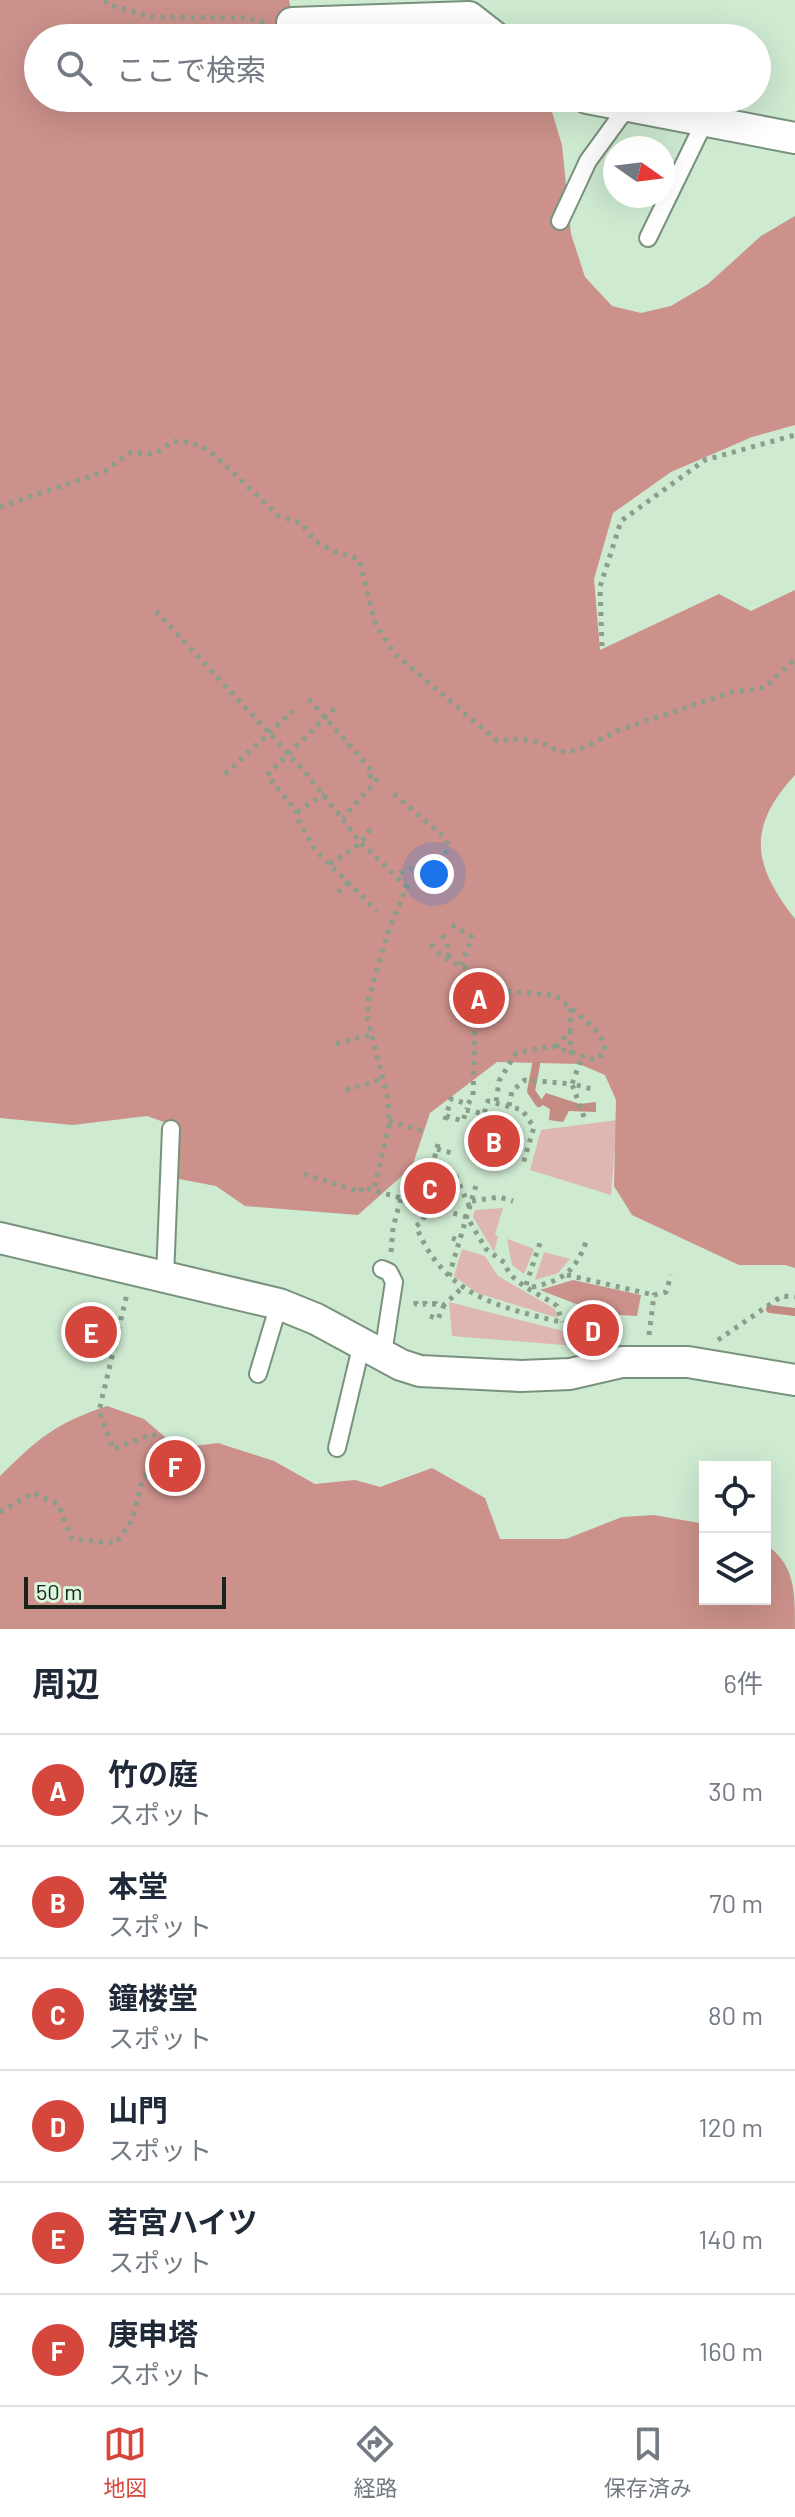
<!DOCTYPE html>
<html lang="ja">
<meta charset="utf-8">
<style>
:root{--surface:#fff;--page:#f2f2f3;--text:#1f2937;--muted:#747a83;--line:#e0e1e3;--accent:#d5463d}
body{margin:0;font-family:Barlow,"Noto Sans JP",sans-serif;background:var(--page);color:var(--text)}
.controls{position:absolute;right:24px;bottom:24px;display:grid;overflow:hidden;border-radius:0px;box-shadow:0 8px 32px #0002}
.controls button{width:72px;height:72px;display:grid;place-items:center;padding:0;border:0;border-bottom:2px solid var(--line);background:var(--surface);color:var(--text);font:40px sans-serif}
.compass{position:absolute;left:603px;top:136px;width:72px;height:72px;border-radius:50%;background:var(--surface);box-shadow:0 8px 32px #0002;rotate:104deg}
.scale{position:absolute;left:24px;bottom:20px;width:202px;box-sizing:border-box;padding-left:8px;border:4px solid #19231a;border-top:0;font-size:22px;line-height:28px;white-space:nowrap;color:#19231a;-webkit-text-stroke:6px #dbf7de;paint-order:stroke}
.you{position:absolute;left:434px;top:874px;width:28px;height:28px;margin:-20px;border:6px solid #fff;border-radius:50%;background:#1a73e8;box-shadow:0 0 0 12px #1a73e833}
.badge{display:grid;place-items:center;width:52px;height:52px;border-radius:50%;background:var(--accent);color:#fff;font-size:26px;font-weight:700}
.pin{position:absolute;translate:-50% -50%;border:4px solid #fff;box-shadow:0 2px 8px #0006}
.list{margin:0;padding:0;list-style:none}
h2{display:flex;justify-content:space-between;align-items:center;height:104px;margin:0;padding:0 32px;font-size:34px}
h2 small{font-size:26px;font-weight:400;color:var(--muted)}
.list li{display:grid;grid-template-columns:52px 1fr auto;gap:24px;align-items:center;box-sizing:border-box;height:112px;padding:0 32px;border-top:2px solid var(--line)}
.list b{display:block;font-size:30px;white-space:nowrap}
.list p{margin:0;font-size:26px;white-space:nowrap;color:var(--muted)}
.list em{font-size:26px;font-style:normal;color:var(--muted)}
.icon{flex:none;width:44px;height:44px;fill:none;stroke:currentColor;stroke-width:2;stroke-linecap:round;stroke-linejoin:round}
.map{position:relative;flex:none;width:795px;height:1629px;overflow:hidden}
.search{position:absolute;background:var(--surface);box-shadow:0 8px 32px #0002;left:24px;right:24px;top:24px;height:88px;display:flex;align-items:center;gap:20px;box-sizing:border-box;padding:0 28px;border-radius:44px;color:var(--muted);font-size:30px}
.sheet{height:776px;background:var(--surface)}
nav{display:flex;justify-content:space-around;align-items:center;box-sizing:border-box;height:112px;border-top:2px solid var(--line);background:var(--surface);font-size:22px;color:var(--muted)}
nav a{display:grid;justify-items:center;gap:4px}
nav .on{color:var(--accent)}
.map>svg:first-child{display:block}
.green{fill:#deb7b2}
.forest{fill:#cb918a}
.water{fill:#c48b83}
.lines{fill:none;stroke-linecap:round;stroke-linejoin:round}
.stream{stroke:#c48b83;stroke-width:8}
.service-casing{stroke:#78927c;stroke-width:20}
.minor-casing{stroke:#78927c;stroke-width:34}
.path{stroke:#899e8b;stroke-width:5;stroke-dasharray:4 6;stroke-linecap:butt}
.service{stroke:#fff;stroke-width:16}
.minor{stroke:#fff;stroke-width:30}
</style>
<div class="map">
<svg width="795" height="1629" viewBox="0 0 795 1629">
<rect width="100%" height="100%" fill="#ceead1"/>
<g class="green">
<path d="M617,1120L611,1195L530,1170L541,1130Z"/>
<path d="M503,1208L495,1235L498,1236L494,1252L473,1217L475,1210Z"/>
<path d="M507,1239L534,1249L524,1274L512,1265Z"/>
<path d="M462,1249L485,1256L498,1276L555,1309L558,1318L477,1293L454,1276Z"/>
<path d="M544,1252L570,1259L558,1273L535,1280Z"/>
<path d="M449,1302L579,1335L576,1346L452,1336Z"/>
</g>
<g class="forest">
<path d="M0,0H289L295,29L302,38H38V98H539L549,102L562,145L571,234L585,277L612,306L641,313L671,306L708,284L761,236L795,216V425L752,437L671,472L613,513L594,579L600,650L719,594L751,611L795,590V775C746,828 753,865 795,919V1268L785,1265H739L632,1215L614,1186L616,1100L605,1075L579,1064L497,1062L430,1113L412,1167L358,1215L245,1206L216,1186L179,1179L175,1126L147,1116L73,1125L0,1118Z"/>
<path d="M573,1280L641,1295L637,1316L602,1314L540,1290Z"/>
<path d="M107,1406L144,1419L178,1448L218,1443L274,1461L315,1484L355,1480L380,1487L432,1468L485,1498L500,1539H566L622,1517L654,1515L705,1524V1599H765V1544C795,1564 795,1590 795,1629H0V1476C39,1438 54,1424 107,1406Z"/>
</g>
<path class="water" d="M546,1093L580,1104L596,1102V1112L569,1111L563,1122L549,1120L550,1109L539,1103Z"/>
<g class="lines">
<g class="stream">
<path d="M536,1065L531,1091L539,1103"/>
<path d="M770,1309L795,1312"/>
</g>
<g class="service-casing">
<g id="service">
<path d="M560,221L588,161L628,106"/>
<path d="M648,238L705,121"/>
<path d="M382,1269L389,1272L394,1282L383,1354"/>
<path d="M165,1277L171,1129"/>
<path d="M258,1374L279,1304"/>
<path d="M337,1448L362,1343"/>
</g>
</g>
<g class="minor-casing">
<g id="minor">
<path d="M292,23L469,17L496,38"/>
<path d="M587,98L795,138"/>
<path d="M0,1238L279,1304L316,1319L401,1365L420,1371L521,1376L570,1374L622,1362H688L795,1380"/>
</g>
</g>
<g class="path">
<path d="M105,0L107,4L151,17L247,18L266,23"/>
<path d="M0,507L105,471L129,453L155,454L173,441L192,443L210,451L279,516L301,523L315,541L333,551L359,559L375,623L394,653L497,741C520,737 540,739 559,752L578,750L619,730L732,692L764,688L795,659"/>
<path d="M156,611L307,774L361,843L407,887L389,929L369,997L367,1017L388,1099L389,1125L374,1190"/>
<path d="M602,646L600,587L621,521L705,460L795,435"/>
<path d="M309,699L372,771L370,776L378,778L343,818"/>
<path d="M334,709L267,775L297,812L296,816L315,850L377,911"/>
<path d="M225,774L293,711"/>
<path d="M394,794L443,836L448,844L445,855L395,875"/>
<path d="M297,812L324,794"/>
<path d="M330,864L361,843L373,825"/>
<path d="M338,892L348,883"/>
<path d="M452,925L472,937L461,965"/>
<path d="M442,935L450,950L447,961"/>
<path d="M431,944C447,969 483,966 500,991"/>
<path d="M570,1031L571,1054"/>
<path d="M336,1044L369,1035"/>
<path d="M556,1047L570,1030L571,1007"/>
<path d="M346,1090L382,1079"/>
<path d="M509,1106L512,1091L525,1080L572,1084L582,1057"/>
<path d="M466,1110L484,1114L488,1101L522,1110L534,1127L523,1164"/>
<path d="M446,1116L463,1121L467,1108"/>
<path d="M584,1117L572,1084L592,1089"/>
<path d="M445,1120L451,1099L468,1104L473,1096L475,1022L500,991L555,995L594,1028L605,1044L604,1053L595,1060L552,1046L516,1053L499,1081L496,1102"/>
<path d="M389,1121L427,1132"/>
<path d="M438,1144L432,1168L455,1174L469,1206"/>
<path d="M437,1149L452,1153"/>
<path d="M304,1174L361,1192L362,1187L467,1217L486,1249L505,1263C509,1283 541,1294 557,1306L562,1322"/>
<path d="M472,1201L499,1197L513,1201"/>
<path d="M427,1206L423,1221L416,1226C447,1304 514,1310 586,1328"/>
<path d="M438,1209L449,1172"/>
<path d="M452,1238L460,1241"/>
<path d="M391,1252L393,1228L401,1198"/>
<path d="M567,1275L654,1295"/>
<path d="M449,1276L477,1182"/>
<path d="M526,1285L540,1243"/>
<path d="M532,1287C562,1281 575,1272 586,1242L590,1243"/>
<path d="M416,1301V1304H425"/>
<path d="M425,1301V1304H435"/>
<path d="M435,1301V1304L444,1305L462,1288"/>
<path d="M430,1316L438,1319L444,1305"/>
<path d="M599,1331L614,1335"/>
<path d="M649,1335L654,1295L666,1292L671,1275"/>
<path d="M718,1340L782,1296L795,1297"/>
<path d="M0,1512L33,1493L58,1504L72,1539L116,1543L132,1520L143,1478L178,1448L152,1434L113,1449L99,1411L127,1294"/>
</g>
<use href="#service" class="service"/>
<use href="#minor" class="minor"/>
</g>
</svg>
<div class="controls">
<button><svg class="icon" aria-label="locate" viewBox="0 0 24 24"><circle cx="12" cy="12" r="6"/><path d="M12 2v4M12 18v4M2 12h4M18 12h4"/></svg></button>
<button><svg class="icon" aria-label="layers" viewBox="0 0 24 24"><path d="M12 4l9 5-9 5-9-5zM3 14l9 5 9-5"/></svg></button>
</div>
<svg class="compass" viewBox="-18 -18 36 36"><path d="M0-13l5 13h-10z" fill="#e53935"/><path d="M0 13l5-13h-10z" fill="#747a83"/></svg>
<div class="scale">50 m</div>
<div class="you"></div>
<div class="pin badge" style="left:479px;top:998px">A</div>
<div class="pin badge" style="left:494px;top:1141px">B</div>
<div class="pin badge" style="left:430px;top:1188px">C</div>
<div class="pin badge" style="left:593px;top:1330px">D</div>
<div class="pin badge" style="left:91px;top:1332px">E</div>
<div class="pin badge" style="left:175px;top:1466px">F</div>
<div class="search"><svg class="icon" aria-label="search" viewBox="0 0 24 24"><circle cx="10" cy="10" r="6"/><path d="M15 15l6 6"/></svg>ここで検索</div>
</div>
<section class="sheet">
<h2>周辺<small>6件</small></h2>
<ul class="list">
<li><span class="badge">A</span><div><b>竹の庭</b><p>スポット</p></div><em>30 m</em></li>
<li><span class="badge">B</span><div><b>本堂</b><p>スポット</p></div><em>70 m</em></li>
<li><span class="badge">C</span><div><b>鐘楼堂</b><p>スポット</p></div><em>80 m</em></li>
<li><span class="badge">D</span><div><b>山門</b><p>スポット</p></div><em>120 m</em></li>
<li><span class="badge">E</span><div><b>若宮ハイツ</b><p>スポット</p></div><em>140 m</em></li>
<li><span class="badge">F</span><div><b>庚申塔</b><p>スポット</p></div><em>160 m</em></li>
</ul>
</section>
<nav>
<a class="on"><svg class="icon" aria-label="map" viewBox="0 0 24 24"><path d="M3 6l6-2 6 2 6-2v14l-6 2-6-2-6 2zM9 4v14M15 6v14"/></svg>地図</a>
<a><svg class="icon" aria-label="directions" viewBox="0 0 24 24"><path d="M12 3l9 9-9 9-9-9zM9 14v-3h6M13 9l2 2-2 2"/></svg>経路</a>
<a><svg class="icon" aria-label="saved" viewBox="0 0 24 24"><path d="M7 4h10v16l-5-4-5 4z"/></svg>保存済み</a>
</nav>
